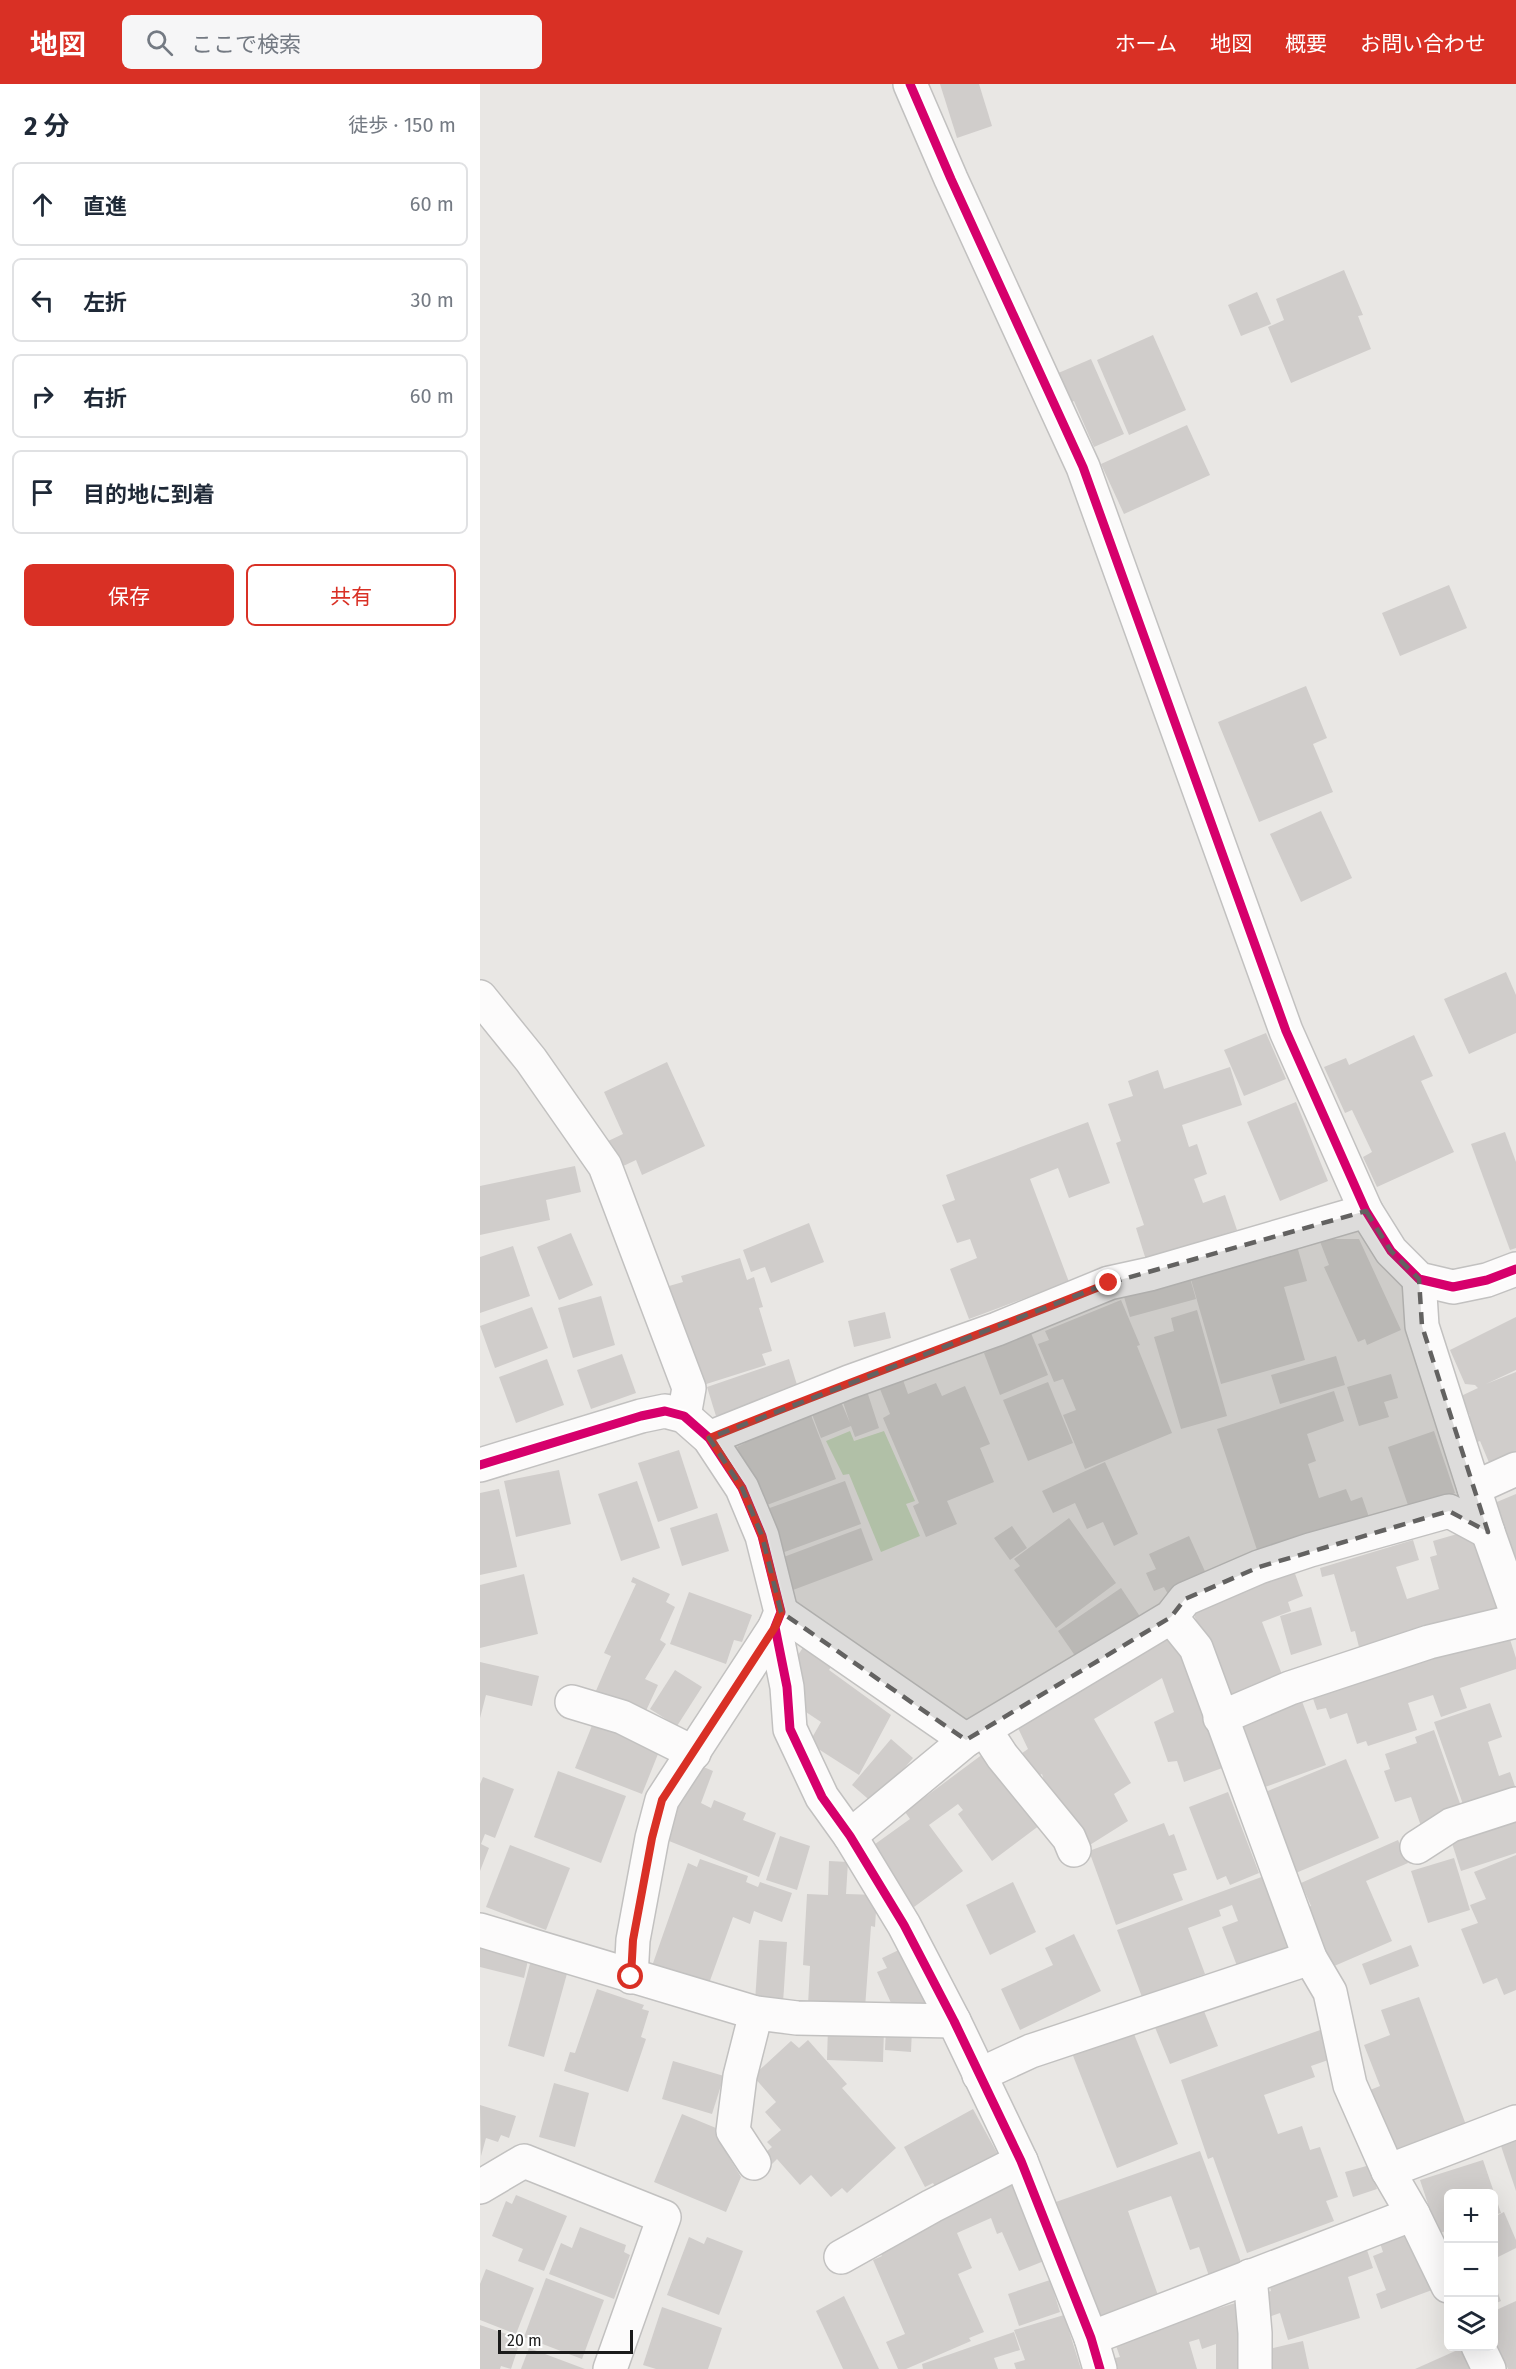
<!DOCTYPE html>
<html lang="ja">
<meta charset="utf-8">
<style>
:root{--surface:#fff;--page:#f6f6f7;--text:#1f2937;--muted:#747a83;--line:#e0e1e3;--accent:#d93025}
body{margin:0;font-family:"Fira Sans","Noto Sans JP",sans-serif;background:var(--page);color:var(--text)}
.controls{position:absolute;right:18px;bottom:18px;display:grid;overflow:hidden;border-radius:9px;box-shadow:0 6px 24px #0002}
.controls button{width:54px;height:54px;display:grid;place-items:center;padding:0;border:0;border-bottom:2px solid var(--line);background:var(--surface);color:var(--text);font:30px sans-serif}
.scale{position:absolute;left:18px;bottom:15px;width:135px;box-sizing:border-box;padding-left:6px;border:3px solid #1b1b1b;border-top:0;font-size:16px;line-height:21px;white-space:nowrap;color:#1b1b1b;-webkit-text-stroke:4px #fff;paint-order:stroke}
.stop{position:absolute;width:18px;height:18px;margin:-14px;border:4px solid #d93025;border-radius:50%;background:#fff}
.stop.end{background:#d93025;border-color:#fff;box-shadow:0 2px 6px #0008}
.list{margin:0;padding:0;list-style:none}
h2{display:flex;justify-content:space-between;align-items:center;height:78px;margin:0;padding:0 24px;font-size:26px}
h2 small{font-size:20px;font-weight:400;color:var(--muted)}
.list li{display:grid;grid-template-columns:39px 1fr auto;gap:18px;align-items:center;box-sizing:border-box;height:84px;margin:0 12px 12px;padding:0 12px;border:2px solid var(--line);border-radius:9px}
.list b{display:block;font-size:22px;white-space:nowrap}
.list em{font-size:20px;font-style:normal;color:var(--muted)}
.actions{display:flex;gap:12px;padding:18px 24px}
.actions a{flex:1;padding:14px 0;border:2px solid var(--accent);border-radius:9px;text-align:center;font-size:21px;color:var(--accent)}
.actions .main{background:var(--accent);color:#fff}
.icon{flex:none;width:33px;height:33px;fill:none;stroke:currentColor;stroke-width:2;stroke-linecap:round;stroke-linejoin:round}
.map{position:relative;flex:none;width:1036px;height:2285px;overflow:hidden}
header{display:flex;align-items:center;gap:36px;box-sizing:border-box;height:84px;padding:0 30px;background:var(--accent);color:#fff}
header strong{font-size:28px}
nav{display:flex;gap:33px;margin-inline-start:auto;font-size:21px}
.search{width:420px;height:54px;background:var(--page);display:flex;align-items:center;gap:15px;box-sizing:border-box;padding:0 21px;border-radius:9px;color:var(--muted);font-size:22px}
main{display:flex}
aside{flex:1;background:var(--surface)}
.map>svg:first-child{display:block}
.forest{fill:#c5d8b9}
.building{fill:#d0cdcb}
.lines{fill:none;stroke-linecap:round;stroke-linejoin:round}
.minor-casing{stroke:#c2c1c0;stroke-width:36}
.minor{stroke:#fcfbfb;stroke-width:33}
.cycleway-casing{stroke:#fff;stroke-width:13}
.cycleway{stroke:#d6006c;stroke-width:9}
.route{stroke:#d93025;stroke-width:8}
.marked{fill:#636261;fill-opacity:0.2;stroke:#636261;stroke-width:4.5;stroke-dasharray:12 8;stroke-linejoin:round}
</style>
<header>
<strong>地図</strong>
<div class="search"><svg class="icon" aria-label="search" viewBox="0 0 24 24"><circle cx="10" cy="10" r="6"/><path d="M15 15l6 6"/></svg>ここで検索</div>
<nav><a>ホーム</a><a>地図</a><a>概要</a><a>お問い合わせ</a></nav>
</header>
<main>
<aside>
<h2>2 分<small>徒歩 · 150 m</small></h2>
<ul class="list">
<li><svg class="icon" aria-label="ahead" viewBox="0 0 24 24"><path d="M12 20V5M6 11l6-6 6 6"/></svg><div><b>直進</b></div><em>60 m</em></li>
<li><svg class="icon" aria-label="left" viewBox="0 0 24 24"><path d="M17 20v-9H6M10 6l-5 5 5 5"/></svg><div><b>左折</b></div><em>30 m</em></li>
<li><svg class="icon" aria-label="right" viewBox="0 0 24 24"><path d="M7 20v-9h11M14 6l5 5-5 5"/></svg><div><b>右折</b></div><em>60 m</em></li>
<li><svg class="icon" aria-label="arrive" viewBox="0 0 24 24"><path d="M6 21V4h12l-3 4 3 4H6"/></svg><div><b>目的地に到着</b></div></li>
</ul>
<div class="actions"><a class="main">保存</a><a>共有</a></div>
</aside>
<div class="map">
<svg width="1036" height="2285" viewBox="0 0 1036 2285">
<rect width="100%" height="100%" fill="#e9e7e4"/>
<path class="forest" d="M370,1347L374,1357L404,1347L435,1417L426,1420L440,1452L401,1468L369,1390L363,1391L346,1357Z"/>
<g class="building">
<path d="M460,0H499L512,42L477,54Z"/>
<path d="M864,186L883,231L878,232L891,265L811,299L788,243L804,236L796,215Z"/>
<path d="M777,208L791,240L761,252L748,221Z"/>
<path d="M673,251L706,326L649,351L617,276Z"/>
<path d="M611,275L644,350L614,363L594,317L588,319L576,290Z"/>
<path d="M707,341L730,391L644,430L621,380Z"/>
<path d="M969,501L987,544L920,572L902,529Z"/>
<path d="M826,602L847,654L833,660L853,708L779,738L738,638Z"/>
<path d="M841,727L872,794L821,818L790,750Z"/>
<path d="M1026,888L1036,911V949L989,970L964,915Z"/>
<path d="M786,949L806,995L764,1012L744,966Z"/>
<path d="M934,951L953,992L941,997L974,1068L897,1103L883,1073L892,1068L872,1026L865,1029L844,983L866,974L869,981Z"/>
<path d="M187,978L225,1062L162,1091L156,1076L139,1084L126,1058L143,1050L124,1008Z"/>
<path d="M750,983L762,1021L702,1041L709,1063L717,1060L727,1090L714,1095L723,1119L745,1111L757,1146L666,1176L656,1144L664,1141L636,1059L641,1057L628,1020L653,1012L648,997L678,986L684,1005Z"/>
<path d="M816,1018L848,1097L800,1117L767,1038Z"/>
<path d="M608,1038L630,1099L589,1114L578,1084L550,1095L589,1198L489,1235L470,1185L497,1174L490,1155L477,1159L462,1121L475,1116L466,1091Z"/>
<path d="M1025,1048L1036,1078V1164L1030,1166L991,1060Z"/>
<path d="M95,1082L101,1108L66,1116L70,1136L0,1151V1102Z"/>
<path d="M329,1139L344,1178L291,1199L285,1183L271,1188L263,1166Z"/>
<path d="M91,1149L113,1201L79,1216L57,1163Z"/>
<path d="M839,1155H879L921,1246L887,1261L885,1255L878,1258L844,1183L849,1181Z"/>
<path d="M33,1162L50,1212L0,1229V1173Z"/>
<path d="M817,1162L827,1197L804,1203L825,1276L741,1300L710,1192Z"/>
<path d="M260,1174L267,1196L274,1193L283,1223L279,1224L292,1267L282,1270L286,1281L220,1302L189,1202L203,1198L201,1192Z"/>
<path d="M710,1194L716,1215L650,1233L644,1213Z"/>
<path d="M121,1212L135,1261L93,1274L78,1224Z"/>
<path d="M641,1216L660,1261L657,1262L692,1349L605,1385L583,1331L596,1326L583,1295L574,1298L558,1260L569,1256L565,1247Z"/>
<path d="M52,1223L68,1264L15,1284L0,1242Z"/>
<path d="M717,1226L747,1332L701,1345L674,1253L694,1247L691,1234Z"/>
<path d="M405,1228L411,1254L374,1263L368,1237Z"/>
<path d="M1036,1233V1286L1006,1300L1036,1288V1379L1013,1388L1000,1357L995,1359L985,1335L990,1332L981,1312L998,1304L995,1301L985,1300L970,1266Z"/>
<path d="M551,1249L568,1291L520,1311L504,1269Z"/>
<path d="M142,1270L156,1309L111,1325L97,1286Z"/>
<path d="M856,1272L865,1301L800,1320L791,1291Z"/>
<path d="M67,1275L84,1321L36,1339L19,1293Z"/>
<path d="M309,1275L318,1304L236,1332L227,1303Z"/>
<path d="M911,1290L918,1314L904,1318L909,1333L879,1342L867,1303Z"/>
<path d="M423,1296L428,1310L456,1299L462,1312L485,1302L510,1360L500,1364L514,1398L467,1417L477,1440L446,1453L433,1422L439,1419L403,1334L410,1330L400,1305Z"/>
<path d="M568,1298L593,1359L548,1377L523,1316Z"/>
<path d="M386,1304L399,1344L375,1353L371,1342L341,1354L330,1325L359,1313L370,1339L361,1312Z"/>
<path d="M854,1307L864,1337L827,1350L836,1377L828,1380L839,1414L866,1405L871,1417L882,1413L890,1436L779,1472L737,1345Z"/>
<path d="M329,1326L356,1395L287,1421L279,1401L273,1404L257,1363L265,1359L262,1352Z"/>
<path d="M954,1347L975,1409L929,1424L908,1363Z"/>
<path d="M199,1366L218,1424L178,1438L158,1379Z"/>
<path d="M625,1378L658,1450L634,1462L623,1438L607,1445L595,1419L573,1429L562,1407Z"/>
<path d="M79,1386L91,1440L36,1453L24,1397Z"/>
<path d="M157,1397L180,1464L141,1477L118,1410Z"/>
<path d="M365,1397L381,1440L299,1470L284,1426Z"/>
<path d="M19,1405L37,1483L0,1491V1409Z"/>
<path d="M1036,1410V1479L1012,1420Z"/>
<path d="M237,1429L249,1467L202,1482L190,1444Z"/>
<path d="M589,1434L636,1499L576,1544L534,1486L540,1482L534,1475Z"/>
<path d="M532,1442L547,1464L530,1476L514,1454Z"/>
<path d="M381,1444L393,1476L313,1506L301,1474Z"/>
<path d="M998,1444L1024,1529L881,1571L875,1547L871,1548L854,1490L842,1493L840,1484L933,1456L939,1476L916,1483L927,1515L959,1505L950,1473L957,1471L953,1457Z"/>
<path d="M709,1452L728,1494L689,1512L684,1503L674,1507L666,1489L676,1485L669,1470Z"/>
<path d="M813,1484L823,1512L808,1518L811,1527L782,1538L806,1601L749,1622L711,1523Z"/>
<path d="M44,1490L58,1550L0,1564V1501Z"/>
<path d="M153,1493L190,1510L186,1518L195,1523L180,1556L186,1560L165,1595L178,1601L164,1631L115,1609L131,1572L124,1569L156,1500L151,1498Z"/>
<path d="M641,1504L661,1534L598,1576L578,1547Z"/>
<path d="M209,1508L272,1531L262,1558L254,1556L246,1580L190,1560Z"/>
<path d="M831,1523L842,1561L811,1571L800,1532Z"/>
<path d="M1026,1543L1036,1574V1585L980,1604L987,1624L961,1633L953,1611L928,1619L937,1646L888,1662L886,1657L877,1660L867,1629L850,1635L846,1624L837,1626L830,1606Z"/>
<path d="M684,1552L697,1567L705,1566L745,1683L704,1698L697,1677L688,1678L674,1638L694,1628L682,1594L614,1635L651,1699L634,1710L648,1737L605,1764L566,1703L562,1690L549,1696L535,1674L548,1665L538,1644Z"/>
<path d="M324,1562L353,1580L349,1586L411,1631L379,1691L329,1659L341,1638L323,1626L314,1577Z"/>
<path d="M0,1578L59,1592L52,1622L6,1611L0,1634Z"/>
<path d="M195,1586L222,1603L197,1642L170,1625Z"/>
<path d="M820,1612L846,1681L777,1706L751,1636Z"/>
<path d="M1010,1619L1022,1653L1008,1658L1019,1692L1030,1688L1036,1705L985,1726L954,1638Z"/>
<path d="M113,1639L180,1665L162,1710L95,1684Z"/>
<path d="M954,1646L983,1728L941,1742L931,1713L915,1718L904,1687L910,1685L905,1670L937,1659L935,1653Z"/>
<path d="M411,1655L433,1674L394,1720L372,1701Z"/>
<path d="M507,1667L560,1741L512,1777L478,1730L483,1726L478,1720L449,1741L483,1787L434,1823L391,1763L430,1735L425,1728Z"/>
<path d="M866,1675L899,1754L811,1791L778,1711Z"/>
<path d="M214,1679L233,1687L221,1719L231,1724L234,1716L266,1729L263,1736L296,1749L279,1793L184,1755Z"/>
<path d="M78,1687L146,1712L121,1779L54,1753Z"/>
<path d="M3,1693L34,1705L15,1754L5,1750L1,1760L9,1764L0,1787V1700Z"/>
<path d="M748,1708L779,1789L750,1801L746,1792L737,1796L709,1723Z"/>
<path d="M1036,1728V1769L981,1787L969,1750Z"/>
<path d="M684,1739L689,1752L694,1750L707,1786L693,1790L703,1816L636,1841L609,1767Z"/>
<path d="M300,1752L330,1762L317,1806L286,1796Z"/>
<path d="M918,1756L928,1779L886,1797L912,1857L852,1883L825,1824L831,1822L821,1799Z"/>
<path d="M30,1761L90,1784L66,1846L6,1823Z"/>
<path d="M1036,1771V1906L1024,1911L1017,1894L1003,1900L981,1845L998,1839L990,1821L1006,1815L994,1788Z"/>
<path d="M974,1774L990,1826L948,1839L931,1787Z"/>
<path d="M220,1775L268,1792L266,1798L278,1803L280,1798L312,1809L302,1838L274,1827L270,1840L253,1833L227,1905L171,1885L208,1779L217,1783Z"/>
<path d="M349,1777L368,1778L366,1810L397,1811L395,1843L391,1842L385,1924L328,1921L330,1882L323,1881L327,1810L348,1811Z"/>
<path d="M787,1791L815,1867L759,1887L742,1843L758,1837L752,1821L739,1826L741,1832L708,1844L725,1890L662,1913L637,1846Z"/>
<path d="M533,1798L556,1848L510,1871L486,1821Z"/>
<path d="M594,1850L621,1907L540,1946L521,1905L573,1881L565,1864Z"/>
<path d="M279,1856L307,1858L303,1919L275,1918Z"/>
<path d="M0,1860L49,1872L44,1894L0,1883Z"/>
<path d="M931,1861L939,1882L890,1901L882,1880Z"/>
<path d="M425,1863L449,1917L417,1932L397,1888L407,1884L402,1874Z"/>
<path d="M51,1876L88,1886L64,1973L28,1962Z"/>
<path d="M117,1905L164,1921L162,1925L169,1927L161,1953L166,1955L148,2008L84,1987L90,1968L95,1969Z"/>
<path d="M939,1913L986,2041L912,2067L890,2006L900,2002L884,1961L910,1951L901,1926Z"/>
<path d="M720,1917L738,1962L690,1980L672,1936Z"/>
<path d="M650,1940L698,2060L637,2084L590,1964Z"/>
<path d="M348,1943L404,1945L403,1978L347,1976Z"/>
<path d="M406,1944L432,1945L431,1968L405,1966Z"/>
<path d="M843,1945L854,1974L831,1982L835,1993L784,2011L798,2050L822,2042L830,2066L840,2063L858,2113L846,2117L854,2137L767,2169L733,2073L728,2075L701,1996Z"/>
<path d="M328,1956L367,2000L362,2004L416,2064L367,2109L362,2104L351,2113L331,2091L320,2101L297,2075L290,2082L281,2072L292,2063L287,2058L301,2046L285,2028L296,2018L273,1992L311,1957L319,1964Z"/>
<path d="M193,1977L244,1992L232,2030L182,2015Z"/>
<path d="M74,1999L109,2009L95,2063L59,2053Z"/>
<path d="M0,2021L36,2032L29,2054L21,2051L18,2058L6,2054L1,2072Z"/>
<path d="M493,2025L521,2076L459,2110L453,2099L445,2103L424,2063Z"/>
<path d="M202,2030L236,2044L247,2070L261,2093L246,2128L174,2098Z"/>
<path d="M1036,2057V2107L1021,2062Z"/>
<path d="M720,2067L762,2181L729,2192L719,2163L710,2166L691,2112L648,2127L679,2214L615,2236L573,2119Z"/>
<path d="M1003,2076L1021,2129L1014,2131V2110H968V2146L958,2150L940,2096Z"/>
<path d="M890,2081L897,2105L873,2113L865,2088Z"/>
<path d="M535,2097L569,2175L539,2187L522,2148L517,2150L511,2134L477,2149L492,2184L478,2190L504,2248L489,2254L491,2257L426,2285H418L406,2258L425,2250L393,2176L402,2172L398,2166Z"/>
<path d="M36,2111L87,2132L64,2187L38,2177L43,2165L12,2152L26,2117L32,2120Z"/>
<path d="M1024,2128L1036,2156V2164L1014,2175V2133Z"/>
<path d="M100,2143L146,2161L144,2168L150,2171L134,2215L69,2190L81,2159L92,2164Z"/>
<path d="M930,2147L952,2206L901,2225L896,2210L906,2206L893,2172L903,2168L900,2159Z"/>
<path d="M209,2153L224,2160L227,2153L263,2167L239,2231L187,2211Z"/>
<path d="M887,2166L893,2184L868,2193L880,2234L808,2256L800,2229L786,2234L778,2211L791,2207L788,2196Z"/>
<path d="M6,2185L54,2204L36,2250L0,2236V2200Z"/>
<path d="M66,2194L124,2216L102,2275L44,2253Z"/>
<path d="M570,2196L580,2228L539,2242L528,2210Z"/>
<path d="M1014,2199L1021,2217L1014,2220Z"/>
<path d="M364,2212L399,2285H363L336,2227Z"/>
<path d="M762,2217L764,2285H736V2260L722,2265L719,2255L709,2258L717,2285H638L635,2274L640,2273L634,2256Z"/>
<path d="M1036,2217V2285H1028L1014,2254V2227Z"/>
<path d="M182,2223L242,2244L228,2285H176L163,2281Z"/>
<path d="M584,2231L601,2285H536L534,2279L545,2276L534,2246Z"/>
<path d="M0,2241L41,2255L31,2285L21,2282L20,2285H0Z"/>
<path d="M534,2248L540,2266L514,2274L518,2285H443L442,2280Z"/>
<path d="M823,2257L829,2285H786L781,2267Z"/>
<path d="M49,2264L105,2285H41Z"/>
<path d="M982,2264L991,2285H935Z"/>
</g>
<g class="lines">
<g class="minor-casing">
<g id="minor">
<path d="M430,0L471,95L603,383L806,947L886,1127L911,1167L939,1195L973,1203L1007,1196L1036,1185"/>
<path d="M0,913L51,976L125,1082L209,1304L204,1332"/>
<path d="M939,1195L942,1242L1008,1448L1036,1527"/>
<path d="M229,1354L369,1298L517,1245L629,1199L670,1190L886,1127"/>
<path d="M0,1381L161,1332L185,1327L204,1332L229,1354L262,1404L282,1452L301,1528L295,1543L307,1603L310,1645L342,1713L370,1752L424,1841L474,1937L541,2077L611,2254L620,2285"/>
<path d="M994,1404L1036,1385"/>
<path d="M301,1528L486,1656"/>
<path d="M691,1533L716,1564L830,1874L850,1908L870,2001L908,2087L933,2130L968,2202"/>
<path d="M92,1618L142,1633L214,1669"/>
<path d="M740,1634L810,1604L949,1558L1036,1537"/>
<path d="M505,1646L522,1672L589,1754L594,1766"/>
<path d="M370,1752L486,1656L691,1533L705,1515L779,1483L830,1466L969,1427L1008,1448"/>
<path d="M937,1763L971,1741L1036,1720"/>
<path d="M0,1846L276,1929L317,1934L474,1937"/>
<path d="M151,1893L153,1856L172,1754L182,1716L295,1543"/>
<path d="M499,1991L551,1967L830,1874"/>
<path d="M274,2079L253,2047L260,1992L276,1929"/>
<path d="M908,2087L1036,2038"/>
<path d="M0,2103L44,2077L184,2133L130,2285"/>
<path d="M361,2173L452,2122L541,2077"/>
<path d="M770,2192L775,2249V2285"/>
<path d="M611,2254L933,2130"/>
<path d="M998,2262L1009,2285"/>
</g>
</g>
<use href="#minor" class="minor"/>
<g class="cycleway-casing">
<g id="cycleway">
<path d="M430,0L471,95L603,383L806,947L886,1127L911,1167L939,1195L973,1203L1007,1196L1036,1185"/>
<path d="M0,1381L161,1332L185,1327L204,1332L229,1354L262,1404L282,1452L301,1528L295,1543L307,1603L310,1645L342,1713L370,1752L424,1841L474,1937L541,2077L611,2254L620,2285"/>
</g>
</g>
<use href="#cycleway" class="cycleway"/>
</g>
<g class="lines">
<path class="route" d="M151,1893L153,1856L172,1754L182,1716L295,1543L301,1528L282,1452L262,1404L230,1354C362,1300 496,1253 629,1199"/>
</g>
<path class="marked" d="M886,1127L911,1167L939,1195L942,1242L1008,1448L969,1427L779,1483L705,1515L691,1533L486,1656L301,1528L282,1452L262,1404L229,1354L629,1199Z"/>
</svg>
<div class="controls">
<button>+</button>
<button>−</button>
<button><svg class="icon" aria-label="layers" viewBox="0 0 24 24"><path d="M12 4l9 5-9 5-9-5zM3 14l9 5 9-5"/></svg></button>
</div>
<div class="scale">20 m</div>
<div class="stop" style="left:151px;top:1893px"></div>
<div class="stop end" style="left:629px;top:1199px"></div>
</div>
</main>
